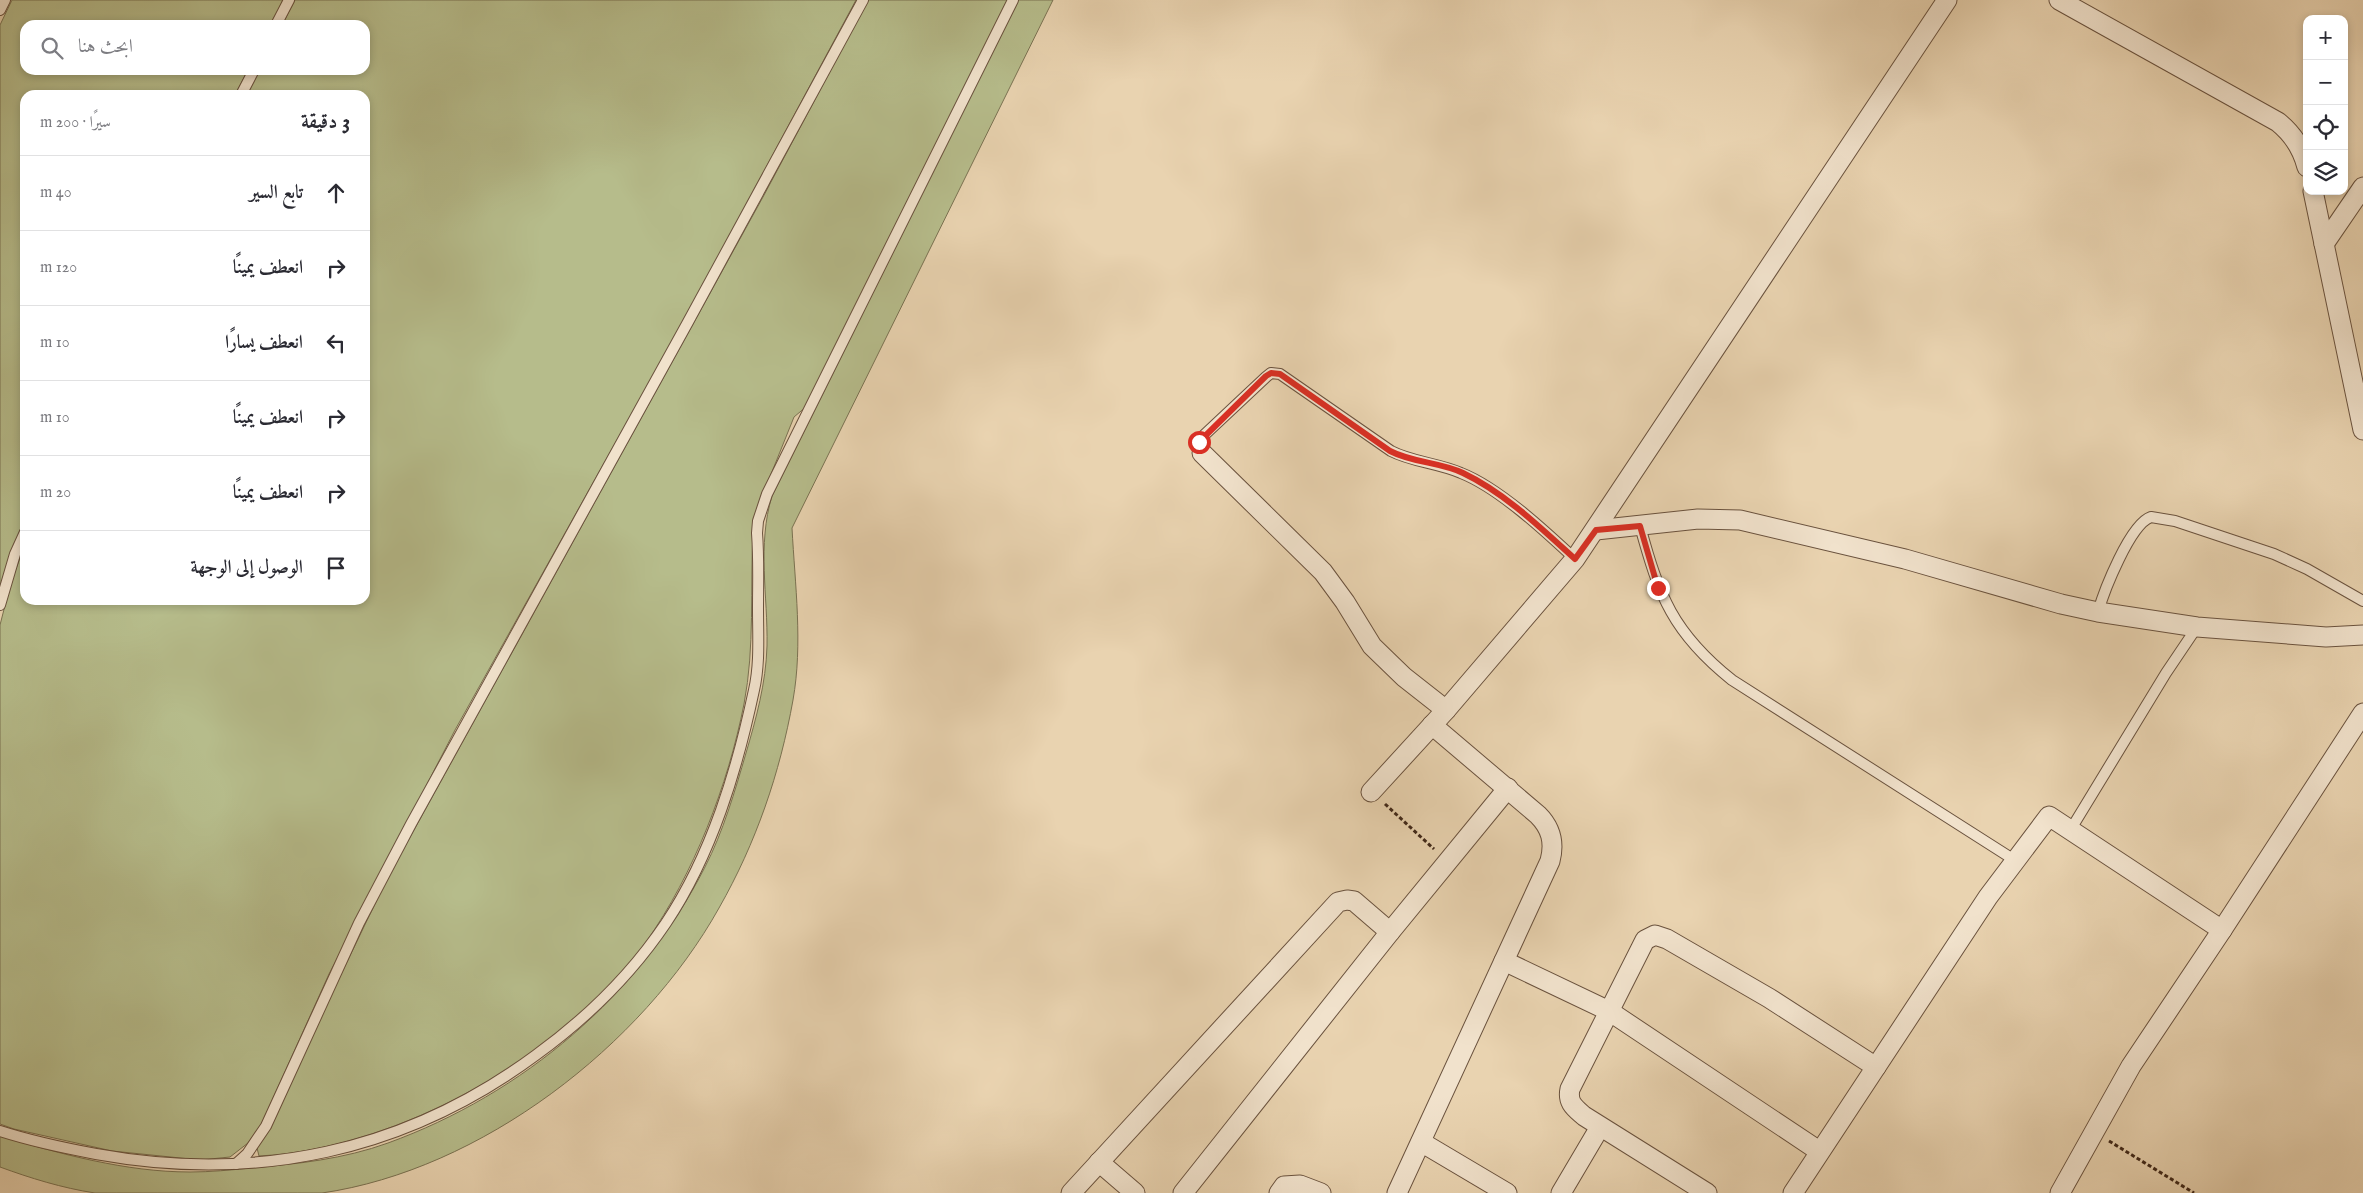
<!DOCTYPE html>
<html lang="ar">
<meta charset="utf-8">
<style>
:root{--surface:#fff;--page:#f7f7f7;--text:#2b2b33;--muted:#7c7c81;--line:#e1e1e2}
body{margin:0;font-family:"IM FELL English",Amiri,serif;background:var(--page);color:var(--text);direction:rtl}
.controls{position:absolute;right:15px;top:15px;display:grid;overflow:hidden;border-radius:10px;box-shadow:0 2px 8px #0003}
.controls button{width:45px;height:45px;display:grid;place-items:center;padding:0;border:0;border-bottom:1px solid var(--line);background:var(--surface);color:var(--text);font:25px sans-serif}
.stop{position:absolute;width:15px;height:15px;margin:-11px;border:4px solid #d93025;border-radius:50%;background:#fff}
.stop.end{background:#d93025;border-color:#fff;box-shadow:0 1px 5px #0008}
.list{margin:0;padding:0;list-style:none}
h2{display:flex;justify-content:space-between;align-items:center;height:65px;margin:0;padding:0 20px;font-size:21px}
h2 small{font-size:16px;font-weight:400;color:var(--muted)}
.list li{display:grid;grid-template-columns:32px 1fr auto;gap:15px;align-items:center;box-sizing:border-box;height:75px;padding:0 20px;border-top:1px solid var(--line)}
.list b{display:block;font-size:19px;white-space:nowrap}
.list em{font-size:16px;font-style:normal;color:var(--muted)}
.icon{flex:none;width:28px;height:28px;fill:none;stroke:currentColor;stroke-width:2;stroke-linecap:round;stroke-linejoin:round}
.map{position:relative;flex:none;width:2363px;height:1193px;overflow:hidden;direction:ltr}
.search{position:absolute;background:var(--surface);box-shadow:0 2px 8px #0003;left:20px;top:20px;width:350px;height:55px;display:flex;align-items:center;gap:12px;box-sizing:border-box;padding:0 18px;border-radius:15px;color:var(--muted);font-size:19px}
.panel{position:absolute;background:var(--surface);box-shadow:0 2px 8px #0003;left:20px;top:90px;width:350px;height:515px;border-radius:15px;direction:rtl}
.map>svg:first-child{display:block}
.grass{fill:#b6bc8b;stroke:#7a7252}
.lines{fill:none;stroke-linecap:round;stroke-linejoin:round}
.lane-casing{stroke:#6a523e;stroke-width:12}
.street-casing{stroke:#6a523e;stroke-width:21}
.path{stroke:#3f2718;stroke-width:3;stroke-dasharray:4 2.5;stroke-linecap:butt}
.lane{stroke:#f1e2cc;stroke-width:10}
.street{stroke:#f1e2cc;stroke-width:19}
.route{stroke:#d93025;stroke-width:6}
</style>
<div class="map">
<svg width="2363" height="1193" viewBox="0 0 2363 1193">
<rect width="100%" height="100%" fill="#e9d3b0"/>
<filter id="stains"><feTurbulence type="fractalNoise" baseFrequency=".004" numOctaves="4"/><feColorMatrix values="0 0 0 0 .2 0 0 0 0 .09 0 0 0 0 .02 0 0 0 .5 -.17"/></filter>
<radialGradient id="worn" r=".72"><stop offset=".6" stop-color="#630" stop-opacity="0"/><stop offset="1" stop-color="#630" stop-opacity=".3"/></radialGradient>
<g class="grass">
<path d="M12,0H283L271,25H25V70H248L235,95H25V520L11,552L0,588V25Z"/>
<path d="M295,0H856L684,320L455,730L329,974L261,1125L248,1143L230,1157L200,1160L112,1151L14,1129L0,1124V625L11,582L25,545V600H365V95H246L259,70H365V25H282Z"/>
<path d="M868,0H1008L807,406L794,417L757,509L753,531C750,588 755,647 744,704C728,785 694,874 646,942C565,1055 399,1149 259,1156L257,1148L388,877L763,197Z"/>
<path d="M1018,0H1053L792,528C795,585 803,644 793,700C780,773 756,843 719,908C642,1046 481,1170 322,1193C292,1193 249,1193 218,1193C191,1193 164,1193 138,1193C124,1193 109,1193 95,1193C62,1188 30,1178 0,1167V1136C61,1154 126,1172 190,1172C210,1172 231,1170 251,1168C297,1164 344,1159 388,1143C523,1094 640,995 705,867C723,832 735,791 746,753C756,719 766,683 767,646C768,596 757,545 772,496Z"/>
</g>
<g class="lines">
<g class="lane-casing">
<g id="lane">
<path d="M0,10L5,0"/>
<path d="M276,25L289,0"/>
<path d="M241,95L254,70"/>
<path d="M1202,453L1198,444L1201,438L1266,377L1271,373L1280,374L1391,451C1412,462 1438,463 1461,473C1499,488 1545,531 1575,559"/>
<path d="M1640,526C1659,596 1673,633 1732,680L2016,861"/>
<path d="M0,605L15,554L25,532"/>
<path d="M2098,612C2104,591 2130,524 2151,517L2175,521L2274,554L2307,569L2363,601"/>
<path d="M2071,829L2166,673L2197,627"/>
<path d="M0,1131C31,1141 64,1148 96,1154C256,1183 405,1152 536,1055C587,1018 631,975 666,923C712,854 737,770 754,690C760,664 758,636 758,609C758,584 759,559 757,533L758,521L767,494L1013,0"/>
<path d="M236,1164L247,1154L266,1126L359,923L411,824L688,322L863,0"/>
</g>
</g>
<g class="street-casing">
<g id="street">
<path d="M2059,0L2278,122C2293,134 2302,148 2307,167"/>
<path d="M2313,191L2363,430"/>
<path d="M2324,244L2363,187"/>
<path d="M1202,453L1323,572L1345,602L1372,646L1404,677L1446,710"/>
<path d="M1596,530L1698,519L1740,520L1905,559L2061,604L2098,612L2197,627L2326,637L2363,635"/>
<path d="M1371,792L1446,710L1575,559L1947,0"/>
<path d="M1504,961L1609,1011L1819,1151"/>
<path d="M1876,1067L1988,897L2049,816L2222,930"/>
<path d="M1421,1142L1507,1193"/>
<path d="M1099,1162L1135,1193"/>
<path d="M1071,1193L1338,902L1347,900L1354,901L1390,932"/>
<path d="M1183,1193L1390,932L1508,788"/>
<path d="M1279,1193L1284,1186L1300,1185L1321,1193"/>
<path d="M1397,1193L1550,861C1555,842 1551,828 1538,815L1432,725"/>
<path d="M1561,1193L1600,1127"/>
<path d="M1707,1193L1584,1116C1575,1108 1567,1103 1570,1089L1645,940L1655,935L1667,939L1769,998L1876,1067L1793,1193"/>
<path d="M2060,1193L2131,1066L2222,930L2363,713"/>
</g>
</g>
<g class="path">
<path d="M1385,804L1434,849"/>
<path d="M2109,1141L2194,1193"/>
</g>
<use href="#lane" class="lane"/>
<use href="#street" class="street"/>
</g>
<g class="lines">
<path class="route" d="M1199,442L1266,376L1271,373L1280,374L1390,451C1413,463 1440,462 1463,473C1505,493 1541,528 1575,559L1596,530L1640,526L1658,588"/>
</g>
<rect width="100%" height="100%" filter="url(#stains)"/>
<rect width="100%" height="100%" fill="url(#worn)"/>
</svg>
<div class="controls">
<button>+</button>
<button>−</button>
<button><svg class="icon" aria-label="locate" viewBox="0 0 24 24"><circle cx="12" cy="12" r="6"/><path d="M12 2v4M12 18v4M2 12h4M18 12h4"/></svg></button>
<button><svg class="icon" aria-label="layers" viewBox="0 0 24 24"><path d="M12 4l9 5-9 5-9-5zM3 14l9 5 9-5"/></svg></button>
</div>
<div class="stop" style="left:1199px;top:442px"></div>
<div class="stop end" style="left:1658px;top:588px"></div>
<div class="search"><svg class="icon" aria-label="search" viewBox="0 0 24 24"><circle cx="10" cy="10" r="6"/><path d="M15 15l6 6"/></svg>ابحث هنا</div>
<section class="panel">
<h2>3 دقيقة<small>سيرًا · 200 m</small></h2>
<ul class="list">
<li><svg class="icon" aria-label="ahead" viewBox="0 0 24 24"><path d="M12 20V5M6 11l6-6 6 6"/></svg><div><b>تابع السير</b></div><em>40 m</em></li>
<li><svg class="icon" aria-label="right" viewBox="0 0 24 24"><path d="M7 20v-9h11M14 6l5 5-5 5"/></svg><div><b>انعطف يمينًا</b></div><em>120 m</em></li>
<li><svg class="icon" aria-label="left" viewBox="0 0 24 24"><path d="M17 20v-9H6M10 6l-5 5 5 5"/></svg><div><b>انعطف يسارًا</b></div><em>10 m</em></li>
<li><svg class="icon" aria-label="right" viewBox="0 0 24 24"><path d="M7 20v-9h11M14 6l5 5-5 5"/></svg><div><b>انعطف يمينًا</b></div><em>10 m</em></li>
<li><svg class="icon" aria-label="right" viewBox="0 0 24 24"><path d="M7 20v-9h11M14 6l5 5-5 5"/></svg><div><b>انعطف يمينًا</b></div><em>20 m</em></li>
<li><svg class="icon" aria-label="arrive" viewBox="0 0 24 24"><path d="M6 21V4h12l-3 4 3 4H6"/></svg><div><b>الوصول إلى الوجهة</b></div></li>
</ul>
</section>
</div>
